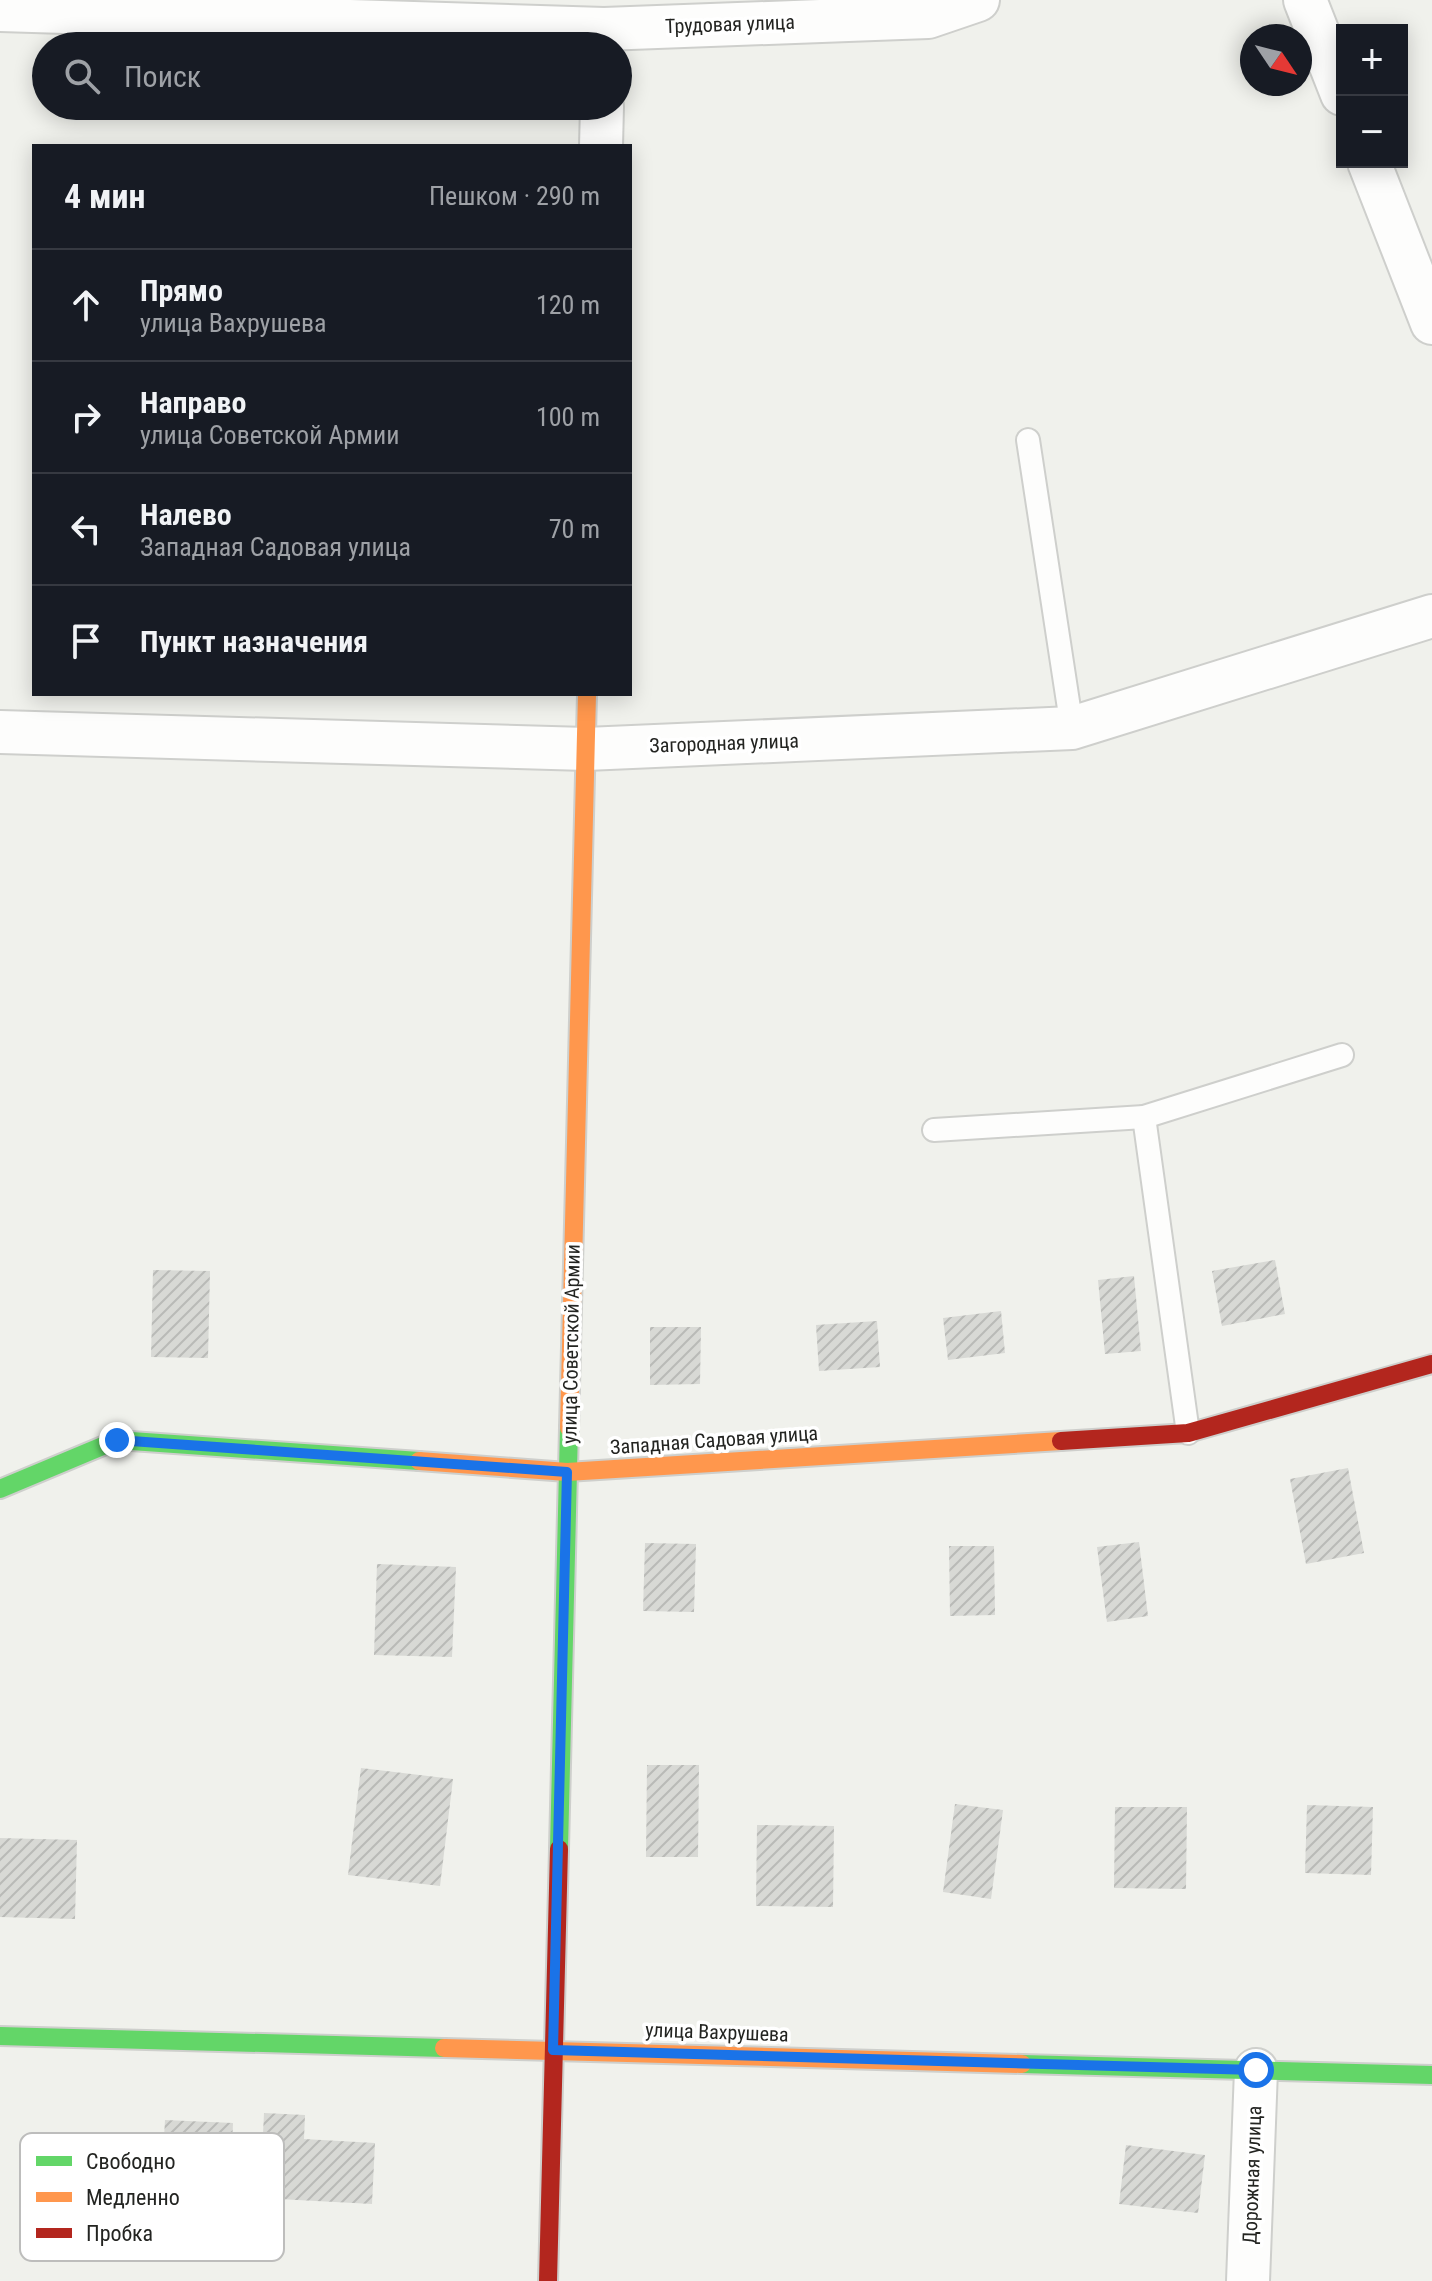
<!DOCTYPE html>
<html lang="ru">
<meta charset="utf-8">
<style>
:root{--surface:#171b24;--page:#242831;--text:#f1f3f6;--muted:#9ea1a6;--line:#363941}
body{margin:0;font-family:"Roboto Condensed",sans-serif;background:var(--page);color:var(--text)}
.controls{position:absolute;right:24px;top:24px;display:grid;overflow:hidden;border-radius:0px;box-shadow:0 4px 20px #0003}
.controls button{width:72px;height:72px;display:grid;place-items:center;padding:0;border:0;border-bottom:2px solid var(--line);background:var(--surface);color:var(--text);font:40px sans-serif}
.compass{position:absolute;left:1240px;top:24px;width:72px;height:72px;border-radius:50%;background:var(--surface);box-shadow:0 4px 20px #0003;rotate:125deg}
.stop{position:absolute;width:24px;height:24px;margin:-18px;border:6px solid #1a73e8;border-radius:50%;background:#fff}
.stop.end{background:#1a73e8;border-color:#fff;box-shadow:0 2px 8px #0008}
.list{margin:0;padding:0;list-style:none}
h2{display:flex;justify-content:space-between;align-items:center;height:104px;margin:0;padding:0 32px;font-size:34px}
h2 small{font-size:26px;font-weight:400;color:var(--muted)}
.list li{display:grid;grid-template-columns:52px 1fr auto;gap:24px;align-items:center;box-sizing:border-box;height:112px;padding:0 32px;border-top:2px solid var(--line)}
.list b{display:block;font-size:30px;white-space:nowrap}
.list p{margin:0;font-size:26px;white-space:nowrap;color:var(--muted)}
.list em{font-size:26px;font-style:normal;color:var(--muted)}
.icon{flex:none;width:44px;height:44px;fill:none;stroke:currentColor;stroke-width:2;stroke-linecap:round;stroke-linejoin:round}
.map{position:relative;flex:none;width:1432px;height:2281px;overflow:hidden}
.search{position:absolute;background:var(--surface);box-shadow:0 4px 20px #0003;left:32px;top:32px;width:600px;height:88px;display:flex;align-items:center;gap:20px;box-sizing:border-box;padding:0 28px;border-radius:44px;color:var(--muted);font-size:30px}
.panel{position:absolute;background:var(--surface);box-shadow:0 4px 20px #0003;left:32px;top:144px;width:600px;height:552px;border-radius:0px}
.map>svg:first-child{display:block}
.building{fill:url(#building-hatch)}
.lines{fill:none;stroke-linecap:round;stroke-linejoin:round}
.lane-casing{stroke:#cecfcc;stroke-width:26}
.street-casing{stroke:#cecfcc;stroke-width:46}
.fast-casing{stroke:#cecfcc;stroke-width:22}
.slow-casing{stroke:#cecfcc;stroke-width:22}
.jam-casing{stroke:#cecfcc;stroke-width:22}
.lane{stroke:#fdfdfc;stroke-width:22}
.street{stroke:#fdfdfc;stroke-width:42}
.fast{stroke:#63d668;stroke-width:18}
.slow{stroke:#ff974d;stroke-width:18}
.jam{stroke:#b3261e;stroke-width:18}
.route{stroke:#1a73e8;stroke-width:10}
.labels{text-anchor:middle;stroke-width:7;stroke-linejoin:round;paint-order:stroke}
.street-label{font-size:20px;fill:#232421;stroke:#fff}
.key{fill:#fff;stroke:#bdbdbc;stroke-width:2}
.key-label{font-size:22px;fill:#232421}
</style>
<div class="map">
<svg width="1432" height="2281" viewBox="0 0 1432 2281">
<defs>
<pattern id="building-hatch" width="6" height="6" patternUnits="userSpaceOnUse" patternTransform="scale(2)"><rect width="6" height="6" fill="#d8d9d5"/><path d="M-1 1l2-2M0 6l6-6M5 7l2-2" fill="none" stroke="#b9bab7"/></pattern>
</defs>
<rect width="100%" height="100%" fill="#f0f1ec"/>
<g class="building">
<path d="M1275,1260L1285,1314L1222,1326L1212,1271Z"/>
<path d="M153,1270L210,1271L208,1358L151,1357Z"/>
<path d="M1134,1276L1141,1351L1105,1354L1098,1280Z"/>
<path d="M1001,1311L1005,1353L948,1360L943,1318Z"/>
<path d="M877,1321L880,1367L819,1371L816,1325Z"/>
<path d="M650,1327H701L700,1384L650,1385Z"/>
<path d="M1348,1468L1364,1553L1306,1564L1290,1479Z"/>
<path d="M1139,1542L1148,1616L1107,1622L1097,1547Z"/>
<path d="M645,1543L696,1544L694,1612L643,1611Z"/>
<path d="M949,1546H994L995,1615L950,1616Z"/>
<path d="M377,1564L456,1567L452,1657L374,1655Z"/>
<path d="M647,1765H699L698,1857H646Z"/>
<path d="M361,1768L453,1779L440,1886L348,1875Z"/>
<path d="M955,1804L1003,1810L991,1899L943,1892Z"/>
<path d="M1307,1805L1373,1807L1371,1875L1305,1873Z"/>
<path d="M1115,1807H1187L1186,1889L1114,1888Z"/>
<path d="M757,1825L834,1826L833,1907L756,1906Z"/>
<path d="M0,1838L77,1840L75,1919L0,1917Z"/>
<path d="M264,2113L305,2115L304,2139L375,2143L372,2204L260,2198Z"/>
<path d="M165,2120L233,2123L230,2192L161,2189Z"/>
<path d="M1126,2145L1205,2155L1198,2213L1119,2204Z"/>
</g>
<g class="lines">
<g class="lane-casing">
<g id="lane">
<path d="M1028,440L1072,728"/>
<path d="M1144,1117L1188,1433"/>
<path d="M934,1130L1144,1117L1342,1055"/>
</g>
</g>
<g class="street-casing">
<g id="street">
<path d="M1305,0L1342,94"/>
<path d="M0,10L604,29L928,17L978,0"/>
<path d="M601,146L602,106"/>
<path d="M1369,162L1432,323"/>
<path d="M0,732L586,749L1072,728L1432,616"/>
<path d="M1248,2281L1256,2070"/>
</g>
</g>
<g class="fast-casing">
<g id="fast">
<path d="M0,1489L117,1440L419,1461"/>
<path d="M559,1849L569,1428"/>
<path d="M0,2036L444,2048"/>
<path d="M1022,2064L1432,2075"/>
</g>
</g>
<g class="slow-casing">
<g id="slow">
<path d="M569,1428L587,694"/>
<path d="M419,1461L567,1472L1061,1441"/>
<path d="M444,2048L1022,2064"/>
</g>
</g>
<g class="jam-casing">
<g id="jam">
<path d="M1061,1441L1188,1433L1432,1364"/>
<path d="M548,2281L559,1849"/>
</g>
</g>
<use href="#lane" class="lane"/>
<use href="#street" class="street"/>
<use href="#fast" class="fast"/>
<use href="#slow" class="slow"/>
<use href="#jam" class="jam"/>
</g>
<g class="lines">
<path class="route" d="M117,1440L567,1472L553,2050L1256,2070"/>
</g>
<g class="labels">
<g class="street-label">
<text transform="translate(730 24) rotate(-2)" y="7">Трудовая улица</text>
<text transform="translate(724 743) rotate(-2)" y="7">Загородная улица</text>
<text transform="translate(571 1344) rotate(-89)" y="7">улица Советской Армии</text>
<text transform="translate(714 1440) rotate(-4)" y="7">Западная Садовая улица</text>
<text transform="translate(717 2032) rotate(2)" y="7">улица Вахрушева</text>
<text transform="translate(1252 2175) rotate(-88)" y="7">Дорожная улица</text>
</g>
</g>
<rect x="20" y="2133" width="264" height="128" rx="12" class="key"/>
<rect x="36" y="2156" width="36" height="10" fill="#63d668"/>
<rect x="36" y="2192" width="36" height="10" fill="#ff974d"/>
<rect x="36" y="2228" width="36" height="10" fill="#b3261e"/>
<g class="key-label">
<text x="86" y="2169">Свободно</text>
<text x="86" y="2205">Медленно</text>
<text x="86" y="2241">Пробка</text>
</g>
</svg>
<div class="controls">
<button>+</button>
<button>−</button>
</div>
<svg class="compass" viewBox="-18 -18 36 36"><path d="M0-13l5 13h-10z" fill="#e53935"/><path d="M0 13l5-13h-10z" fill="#9ea1a6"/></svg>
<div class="stop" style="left:1256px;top:2070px"></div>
<div class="stop end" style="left:117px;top:1440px"></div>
<div class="search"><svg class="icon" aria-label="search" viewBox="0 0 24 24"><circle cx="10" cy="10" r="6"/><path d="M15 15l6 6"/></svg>Поиск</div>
<section class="panel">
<h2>4 мин<small>Пешком · 290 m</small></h2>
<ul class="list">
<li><svg class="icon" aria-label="ahead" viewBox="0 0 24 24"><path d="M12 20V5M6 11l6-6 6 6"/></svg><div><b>Прямо</b><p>улица Вахрушева</p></div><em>120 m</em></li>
<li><svg class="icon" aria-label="right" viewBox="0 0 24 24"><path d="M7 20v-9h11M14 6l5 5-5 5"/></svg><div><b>Направо</b><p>улица Советской Армии</p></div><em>100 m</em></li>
<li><svg class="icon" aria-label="left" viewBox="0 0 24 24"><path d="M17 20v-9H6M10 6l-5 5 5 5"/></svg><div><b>Налево</b><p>Западная Садовая улица</p></div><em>70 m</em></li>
<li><svg class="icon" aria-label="arrive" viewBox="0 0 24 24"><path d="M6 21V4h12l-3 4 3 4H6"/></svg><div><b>Пункт назначения</b></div></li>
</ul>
</section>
</div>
